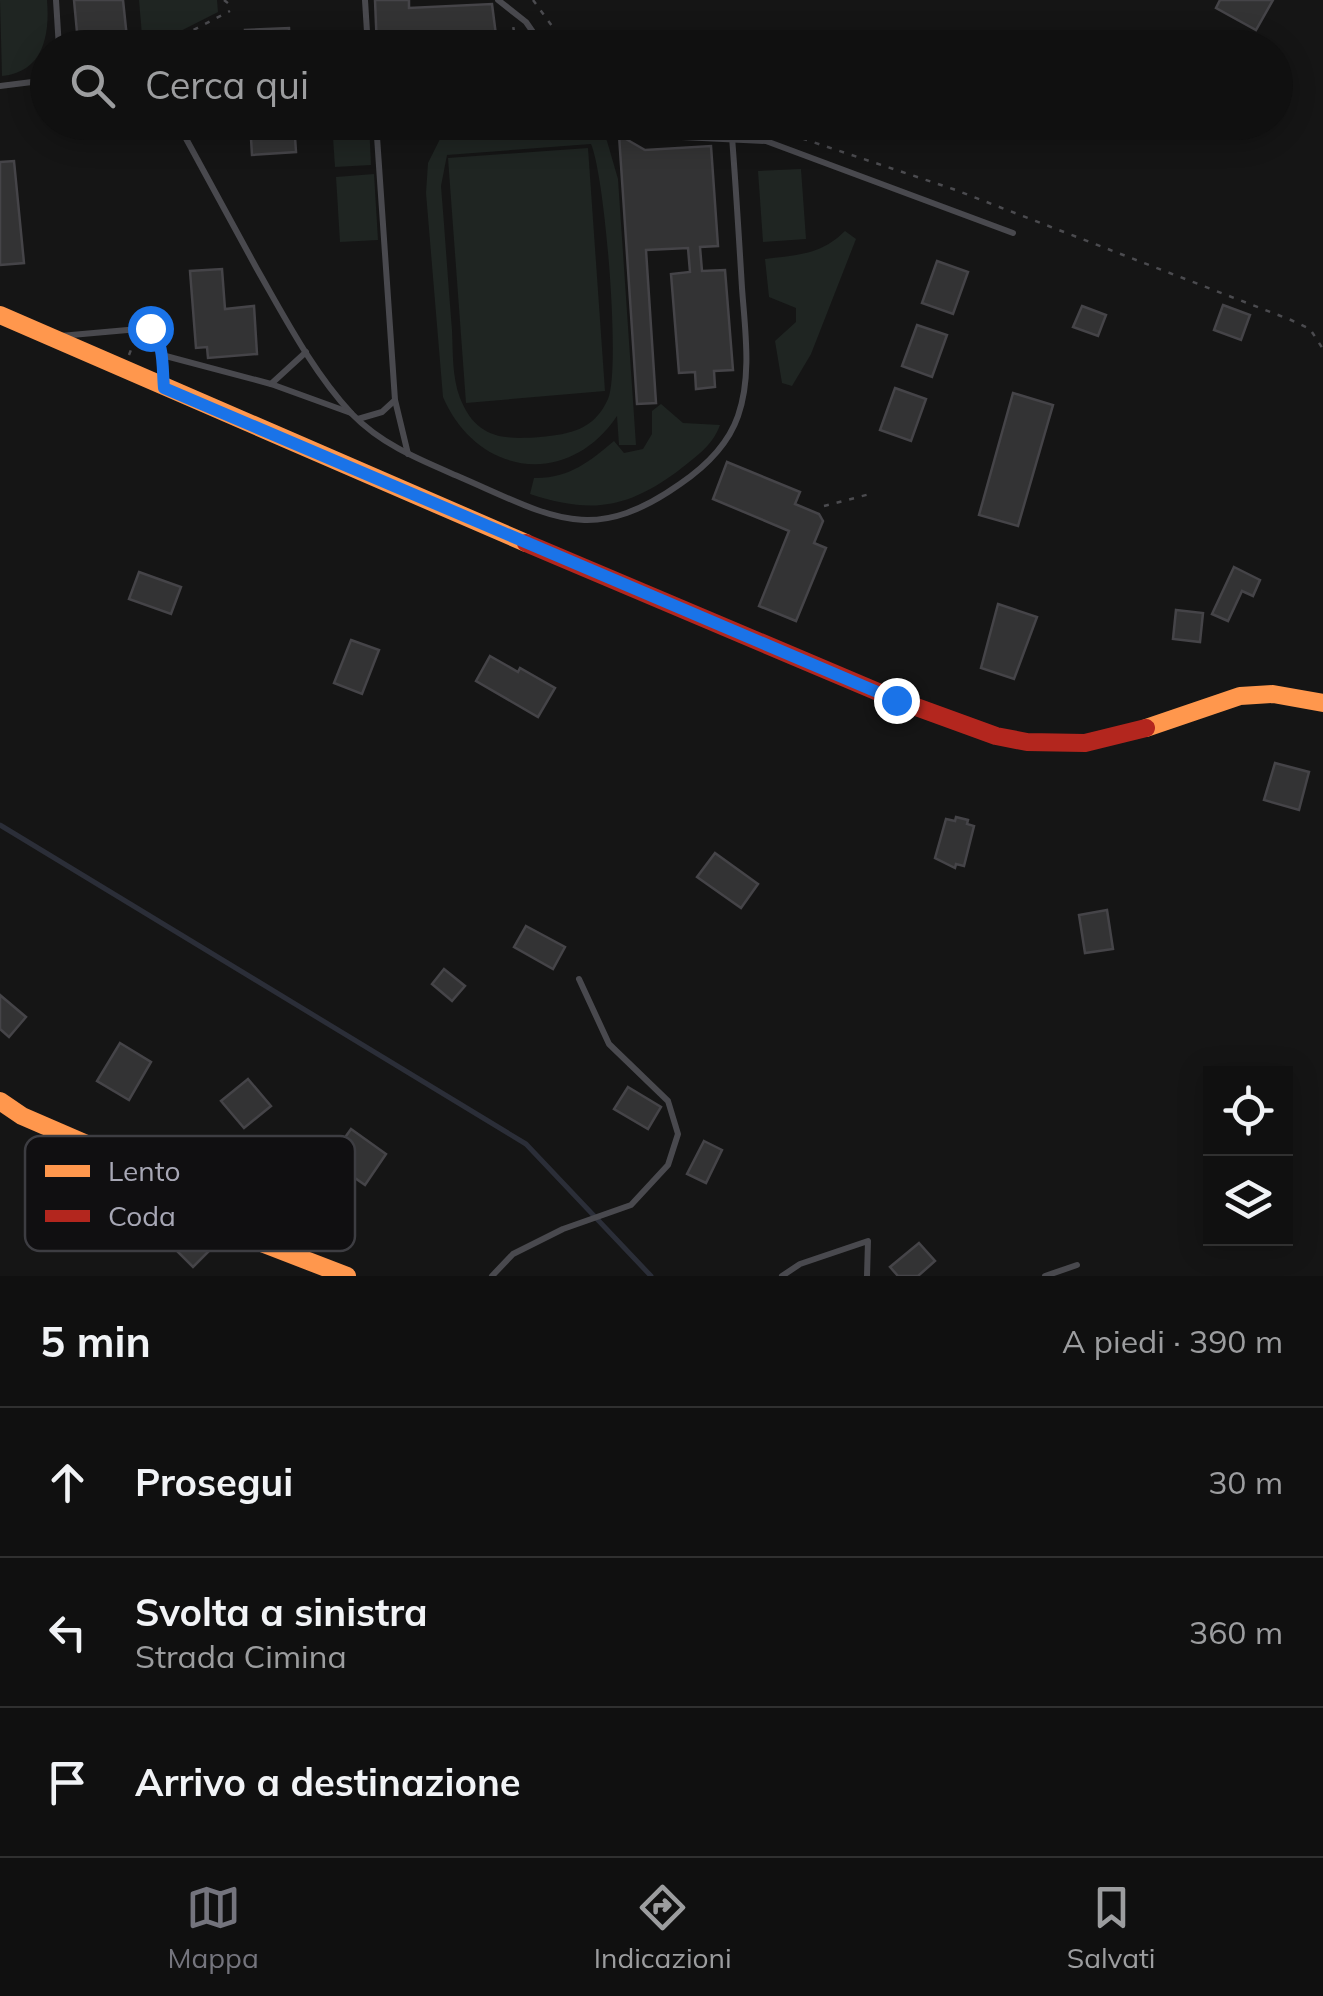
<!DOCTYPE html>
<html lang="it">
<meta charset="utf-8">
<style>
:root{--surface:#101010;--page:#191919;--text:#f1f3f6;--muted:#9c9d9f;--line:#303030;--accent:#74747d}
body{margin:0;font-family:Mulish,sans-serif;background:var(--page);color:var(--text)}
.controls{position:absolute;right:30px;bottom:30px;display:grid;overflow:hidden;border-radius:0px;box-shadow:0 5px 25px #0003}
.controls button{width:90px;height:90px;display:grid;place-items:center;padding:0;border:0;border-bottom:2px solid var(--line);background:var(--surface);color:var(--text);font:50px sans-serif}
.stop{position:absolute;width:30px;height:30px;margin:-22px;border:8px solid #1a73e8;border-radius:50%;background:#fff}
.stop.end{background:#1a73e8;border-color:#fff;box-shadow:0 2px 10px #0008}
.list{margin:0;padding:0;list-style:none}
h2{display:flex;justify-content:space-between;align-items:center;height:130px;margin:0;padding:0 40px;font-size:42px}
h2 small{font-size:32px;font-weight:400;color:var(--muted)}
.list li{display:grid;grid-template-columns:65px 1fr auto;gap:30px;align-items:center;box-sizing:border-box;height:150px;padding:0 40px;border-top:2px solid var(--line)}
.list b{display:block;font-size:38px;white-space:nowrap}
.list p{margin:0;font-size:32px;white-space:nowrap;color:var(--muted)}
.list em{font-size:32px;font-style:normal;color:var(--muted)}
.icon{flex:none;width:55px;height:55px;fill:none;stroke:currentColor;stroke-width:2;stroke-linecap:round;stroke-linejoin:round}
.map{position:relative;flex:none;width:1323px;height:1276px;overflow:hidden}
.search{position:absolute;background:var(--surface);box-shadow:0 5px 25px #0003;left:30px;right:30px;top:30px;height:110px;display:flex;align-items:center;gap:25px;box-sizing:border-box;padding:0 35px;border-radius:55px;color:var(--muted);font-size:38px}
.sheet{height:580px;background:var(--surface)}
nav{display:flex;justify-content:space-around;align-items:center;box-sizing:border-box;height:140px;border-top:2px solid var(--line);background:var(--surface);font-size:28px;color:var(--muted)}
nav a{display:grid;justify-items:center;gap:5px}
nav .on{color:var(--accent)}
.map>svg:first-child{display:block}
.green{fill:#1f2522;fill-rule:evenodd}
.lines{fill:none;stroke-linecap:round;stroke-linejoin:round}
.stream{stroke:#2b2e38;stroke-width:5}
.building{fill:#333334;stroke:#454448;stroke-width:2.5}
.path{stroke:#4b4b4f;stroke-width:2.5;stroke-dasharray:5 8;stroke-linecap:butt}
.lane{stroke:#49494e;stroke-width:6}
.slow{stroke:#ff974d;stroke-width:18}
.jam{stroke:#b3261e;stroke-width:18}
.route{stroke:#1a73e8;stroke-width:12}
.key{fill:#100f11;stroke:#3d3d42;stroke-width:2.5}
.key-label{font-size:28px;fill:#a7a7b5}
</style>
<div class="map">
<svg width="1323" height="1276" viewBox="0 0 1323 1276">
<rect width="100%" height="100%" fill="#151515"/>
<g class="green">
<path d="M0,0H47C50,36 43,72 2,76Z"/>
<path d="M139,0H217L218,12L149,47H143Z"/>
<path d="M594,122L607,141L618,179L636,445H619L617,416C568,489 477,476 443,397L426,193L428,163L448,123ZM591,144C605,176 621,369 608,399C594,430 571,434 540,437C502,440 476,438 460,398C452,377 453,352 452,330C448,282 445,234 441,186L447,155Z"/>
<path d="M332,123H369L371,165L335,167Z"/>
<path d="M588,148L605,391L466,403L448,158Z"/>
<path d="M801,169L806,239L763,242L758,171Z"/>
<path d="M374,174L378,240L340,242L336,177Z"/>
<path d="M845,231L856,239L811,354L792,386L782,383L775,341L796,322V308L769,297L765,259C797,255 821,255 845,231Z"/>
<path d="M661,404L683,423L720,425C712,447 695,457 678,471C626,509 591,514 530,494L534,478C568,479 589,462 614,441L624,453L643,449L652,434V411Z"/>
</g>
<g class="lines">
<path class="stream" d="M0,825L526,1144L651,1276"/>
</g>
<g class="building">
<path d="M74,0H123L127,38L78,43Z"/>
<path d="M375,0H409V8L492,4L496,35L411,39V48H377Z"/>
<path d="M1220,0H1273L1256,30L1216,8Z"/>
<path d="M289,28L290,48H246L245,30Z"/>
<path d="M250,122H294L296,152L252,155Z"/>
<path d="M619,135L645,150L711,146L718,246L700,247L702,271L725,270L733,370L714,371L715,387L696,389L695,372L679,373L671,274L690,272L688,248L646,250L656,403L637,404Z"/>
<path d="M14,161L24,263L0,265V162Z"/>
<path d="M937,261L968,272L953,314L922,303Z"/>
<path d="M222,269L225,309L254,306L257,354L208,358L207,347L196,348L190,271Z"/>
<path d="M1223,305L1250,315L1241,340L1214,330Z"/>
<path d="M1082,306L1106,315L1098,336L1073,327Z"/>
<path d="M917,325L947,335L932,377L902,366Z"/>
<path d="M895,388L926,399L911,441L880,430Z"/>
<path d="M1013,393L1053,405L1018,526L979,515Z"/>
<path d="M727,462L800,492L795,504L819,514L823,521L814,543L826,548L796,621L759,606L789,531L713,499Z"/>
<path d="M1234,567L1260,580L1253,596L1242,591L1228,621L1212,614Z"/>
<path d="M139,572L181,587L171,614L129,599Z"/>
<path d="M998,604L1037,617L1014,679L981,668Z"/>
<path d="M1176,610L1203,613L1200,642L1173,639Z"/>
<path d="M351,640L379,650L362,694L334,683Z"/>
<path d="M490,656L518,672L520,668L555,688L538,717L476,681Z"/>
<path d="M1275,763L1309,772L1299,810L1264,800Z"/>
<path d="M956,817L968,820L967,824L974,826L964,866L956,864L955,868L935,858L946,819L955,821Z"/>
<path d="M715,853L758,884L741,908L697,877Z"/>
<path d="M1107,910L1113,949L1085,953L1079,915Z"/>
<path d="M526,926L565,947L553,969L514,947Z"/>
<path d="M444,969L465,986L452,1001L432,984Z"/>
<path d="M0,995L26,1017L9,1037L0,1029Z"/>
<path d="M120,1043L151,1062L129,1100L97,1081Z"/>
<path d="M248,1079L271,1106L244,1128L221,1101Z"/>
<path d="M628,1087L661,1107L648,1129L614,1109Z"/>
<path d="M351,1129L386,1154L365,1185L329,1160Z"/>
<path d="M704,1141L722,1150L706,1183L687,1174Z"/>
<path d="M196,1230L212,1248L193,1267L176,1250Z"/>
<path d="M919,1243L935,1261L918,1276H898L890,1267Z"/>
</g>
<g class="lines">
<g class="path">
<path d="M224,0L229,4"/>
<path d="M533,0L568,48"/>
<path d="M490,39L498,33L514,32L513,25"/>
<path d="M159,48L230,11"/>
<path d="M753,122L953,189L1291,320L1310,329L1323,349"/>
<path d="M129,355L135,339"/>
<path d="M824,506L870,494"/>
</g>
<g class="lane">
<path d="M56,0L59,48"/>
<path d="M365,0L368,48"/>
<path d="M498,0L526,22L544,48"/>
<path d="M0,86L48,80"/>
<path d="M177,122C204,171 230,220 257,269C285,318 313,372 352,414C383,446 423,461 462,478C552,517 592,546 680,484C705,467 728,445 738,416C752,376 745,330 742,288C739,238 736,188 732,137"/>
<path d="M376,122L395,400L408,454"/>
<path d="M631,122L661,136L766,141L1013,233"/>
<path d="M60,336L150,328L157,335L163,382"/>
<path d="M162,355L271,384L351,413"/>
<path d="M271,384L306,352"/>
<path d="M358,419L382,412L394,401"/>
<path d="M492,1276L513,1254L563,1229L631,1205L668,1165L678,1134L668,1101L609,1044L579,979"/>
<path d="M782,1276L800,1264L868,1241L867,1276"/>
<path d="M1045,1276L1077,1265"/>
</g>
<g class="slow">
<path d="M0,315L526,543"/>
<path d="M1146,728L1240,696L1273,694L1323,703"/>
<path d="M0,1101L22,1116L119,1158L212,1224L347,1276"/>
</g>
<path class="jam" d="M526,543L897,700L996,736L1027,742L1085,743L1146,728"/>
</g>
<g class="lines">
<path class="route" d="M150,328C165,343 162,368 164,388L896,700"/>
</g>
<rect x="25" y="1136" width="330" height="115" rx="15" class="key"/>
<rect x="45" y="1165" width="45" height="12" fill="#ff974d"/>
<rect x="45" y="1210" width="45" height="12" fill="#b3261e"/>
<g class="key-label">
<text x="108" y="1181">Lento</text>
<text x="108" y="1226">Coda</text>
</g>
</svg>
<div class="controls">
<button><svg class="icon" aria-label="locate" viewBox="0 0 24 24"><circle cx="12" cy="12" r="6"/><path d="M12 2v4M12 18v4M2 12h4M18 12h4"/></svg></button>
<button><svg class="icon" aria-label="layers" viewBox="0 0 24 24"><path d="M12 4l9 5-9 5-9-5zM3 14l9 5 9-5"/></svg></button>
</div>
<div class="stop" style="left:150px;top:328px"></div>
<div class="stop end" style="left:896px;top:700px"></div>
<div class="search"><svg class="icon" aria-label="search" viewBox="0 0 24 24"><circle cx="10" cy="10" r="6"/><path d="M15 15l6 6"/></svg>Cerca qui</div>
</div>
<section class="sheet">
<h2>5 min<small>A piedi · 390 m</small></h2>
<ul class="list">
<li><svg class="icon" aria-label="ahead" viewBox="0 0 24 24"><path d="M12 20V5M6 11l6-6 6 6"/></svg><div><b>Prosegui</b></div><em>30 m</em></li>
<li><svg class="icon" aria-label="left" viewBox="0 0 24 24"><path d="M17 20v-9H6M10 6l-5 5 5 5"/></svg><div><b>Svolta a sinistra</b><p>Strada Cimina</p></div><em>360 m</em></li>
<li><svg class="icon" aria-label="arrive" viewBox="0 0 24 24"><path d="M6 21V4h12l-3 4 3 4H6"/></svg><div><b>Arrivo a destinazione</b></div></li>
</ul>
</section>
<nav>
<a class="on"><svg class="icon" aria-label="map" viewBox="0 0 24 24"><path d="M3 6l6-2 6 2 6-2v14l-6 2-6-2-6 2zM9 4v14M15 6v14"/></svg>Mappa</a>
<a><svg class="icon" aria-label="directions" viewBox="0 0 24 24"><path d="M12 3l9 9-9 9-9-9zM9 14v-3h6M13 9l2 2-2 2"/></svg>Indicazioni</a>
<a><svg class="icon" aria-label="saved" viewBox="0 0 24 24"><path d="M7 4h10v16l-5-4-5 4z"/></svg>Salvati</a>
</nav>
